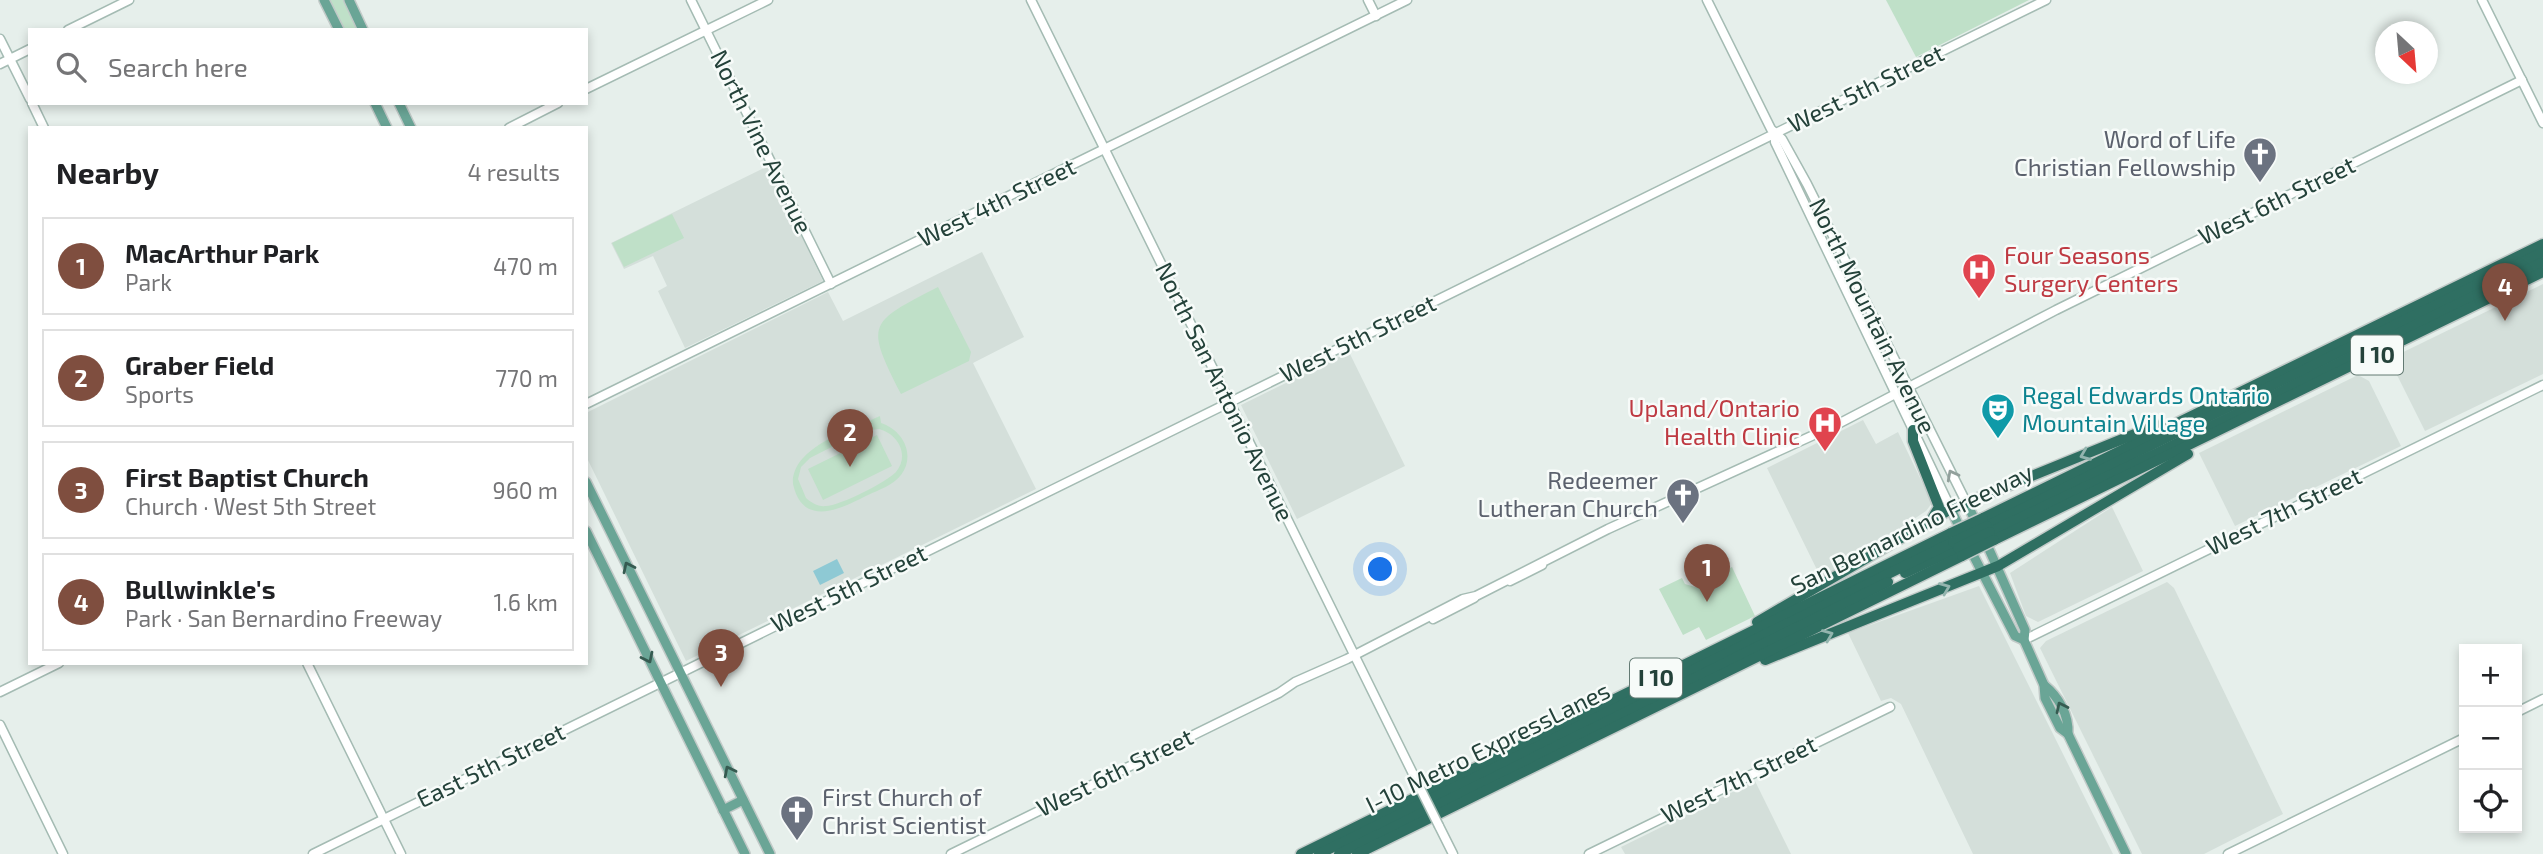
<!DOCTYPE html>
<meta charset="utf-8">
<style>
:root{--surface:#fff;--page:#f6f6f6;--text:#202124;--muted:#757577;--line:#e0e0e0;--accent:#7f4e3f}
body{margin:0;font-family:"Exo 2",sans-serif;background:var(--page);color:var(--text)}
.controls{position:absolute;right:21px;bottom:21px;display:grid;overflow:hidden;border-radius:0px;box-shadow:0 4px 10px #0003}
.controls button{width:63px;height:63px;display:grid;place-items:center;padding:0;border:0;border-bottom:2px solid var(--line);background:var(--surface);color:var(--text);font:35px sans-serif}
.compass{position:absolute;left:2375px;top:21px;width:63px;height:63px;border-radius:50%;background:var(--surface);box-shadow:0 4px 10px #0003;rotate:154deg}
.you{position:absolute;left:1381px;top:570px;width:24px;height:24px;margin:-18px;border:5px solid #fff;border-radius:50%;background:#1a73e8;box-shadow:0 0 0 10px #1a73e833}
.badge{display:grid;place-items:center;width:46px;height:46px;border-radius:50%;background:var(--accent);color:#fff;font-size:23px;font-weight:700}
.pin{position:absolute;translate:-50% -58px;filter:drop-shadow(0 2px 4px #0008)}
.pin::after{content:'';position:absolute;top:37px;width:24px;height:21px;background:inherit;clip-path:polygon(0 0,100% 0,50% 100%)}
.list{margin:0;padding:0;list-style:none}
h2{display:flex;justify-content:space-between;align-items:center;height:91px;margin:0;padding:0 28px;font-size:30px}
h2 small{font-size:23px;font-weight:400;color:var(--muted)}
.list li{display:grid;grid-template-columns:46px 1fr auto;gap:21px;align-items:center;box-sizing:border-box;height:98px;margin:0 14px 14px;padding:0 14px;border:2px solid var(--line);border-radius:0px}
.list b{display:block;font-size:26px;white-space:nowrap}
.list p{margin:0;font-size:23px;white-space:nowrap;color:var(--muted)}
.list em{font-size:23px;font-style:normal;color:var(--muted)}
.icon{flex:none;width:38px;height:38px;fill:none;stroke:currentColor;stroke-width:2;stroke-linecap:round;stroke-linejoin:round}
.map{position:relative;flex:none;width:2543px;height:854px;overflow:hidden}
.search{position:absolute;background:var(--surface);box-shadow:0 4px 10px #0003;left:28px;top:28px;width:560px;height:77px;display:flex;align-items:center;gap:18px;box-sizing:border-box;padding:0 24px;border-radius:0px;color:var(--muted);font-size:26px}
.panel{position:absolute;background:var(--surface);box-shadow:0 4px 10px #0003;left:28px;top:126px;width:560px;height:539px;border-radius:0px}
.map>svg:first-child{display:block}
.built{fill:#d4dfda}
.green{fill:#bfe0c8;fill-rule:evenodd}
.water{fill:#8ec9d4}
.lines{fill:none;stroke-linecap:round;stroke-linejoin:round}
.secondary-casing{stroke:#a4bbb3;stroke-width:11}
.primary-casing{stroke:#c2cac8;stroke-width:12}
.highway-casing{stroke:#c2cac8;stroke-width:13}
.secondary{stroke:#fff;stroke-width:8}
.primary{stroke:#6aa596;stroke-width:9}
.highway{stroke:#2f6f62;stroke-width:10}
.secondary-bridge-casing{stroke:#a4bbb3;stroke-width:11;stroke-linecap:butt}
.highway-bridge-casing{stroke:#c2cac8;stroke-width:13;stroke-linecap:butt}
.secondary-bridge{stroke:#fff;stroke-width:8}
.highway-bridge{stroke:#2f6f62;stroke-width:10}
.oneway{stroke:#93b5ae}
.oneway2{stroke:#92a09c}
.oneway3{stroke:#365b51}
.labels{text-anchor:middle;stroke-width:5;stroke-linejoin:round;paint-order:stroke}
.shield{fill:#f7fbf9;stroke:#637a73;stroke-width:2}
.shield-label{font-size:23px;font-weight:bold;fill:#24423a}
.street-label{font-size:24px;fill:#24423a;stroke:#f7fbf9}
.worship-label{font-size:24px;fill:#5b616d;stroke:#f7fbf9;text-anchor:end}
.health-label{font-size:24px;fill:#be3a42;stroke:#f7fbf9;text-anchor:start}
.culture-label{font-size:24px;fill:#0d838f;stroke:#f7fbf9;text-anchor:start}
</style>
<div class="map">
<svg width="2543" height="854" viewBox="0 0 2543 854">
<rect width="100%" height="100%" fill="#e6efeb"/>
<g class="built">
<path d="M768,166L823,281L685,348L658,291L667,286L653,256L624,269L611,243Z"/>
<path d="M982,252L1024,337L973,363L1036,489L686,661L586,456V413L828,292L843,321Z"/>
<path d="M2543,284V374L2425,431L2389,359Z"/>
<path d="M1349,352L1405,466L1297,519L1241,405Z"/>
<path d="M2358,375L2369,381L2401,446L2235,526L2199,453Z"/>
<path d="M1863,420L1876,444L1898,432L1932,503L1926,511L1822,580L1767,468Z"/>
<path d="M2112,507L2143,571L2038,622L2026,616L2010,573Z"/>
<path d="M2167,582L2174,588L2283,814L2204,854H2142L2040,648L2046,641Z"/>
<path d="M1979,586L2113,854H1973L1901,704L1891,698L1881,701L1848,633Z"/>
<path d="M1755,781L1791,854H1625L1621,847Z"/>
</g>
<g class="green">
<path d="M330,0H345L360,30H344Z"/>
<path d="M1886,0H2029L1916,57Z"/>
<path d="M672,214L684,238L624,267L612,243Z"/>
<path d="M938,287L971,352L969,361L901,394C865,323 868,323 938,287Z"/>
<path d="M880,416L881,423C903,430 916,455 901,475C893,485 879,490 868,495C842,508 803,529 793,484C791,447 851,430 880,416ZM879,429C898,434 910,455 896,472C887,482 839,506 826,506C818,507 812,503 806,498L798,479L801,467L810,458L863,431Z"/>
<path d="M877,435L892,466L823,500L808,469Z"/>
<path d="M1732,567L1755,616L1706,640L1699,627L1683,635L1659,589L1682,578L1685,584L1695,587L1703,584L1705,587L1721,580L1719,574Z"/>
</g>
<path class="water" d="M837,559L844,573L820,585L813,571Z"/>
<g class="lines">
<g class="secondary-casing">
<g id="secondary">
<path d="M691,0L831,284"/>
<path d="M1031,0L1418,784"/>
<path d="M1368,0L1376,16"/>
<path d="M1707,0L1771,129L1782,139L1807,184L1966,502"/>
<path d="M2482,0L2543,123"/>
<path d="M68,30L129,0"/>
<path d="M0,39L30,99"/>
<path d="M0,64L30,49"/>
<path d="M586,89L768,0"/>
<path d="M32,103L44,128"/>
<path d="M509,128L558,103"/>
<path d="M1775,134V142L1951,509"/>
<path d="M586,404L1407,0"/>
<path d="M1510,581L1542,565"/>
<path d="M1433,619L1474,598"/>
<path d="M2024,640L2543,385"/>
<path d="M307,663L401,854"/>
<path d="M0,692L59,663"/>
<path d="M2517,712L2543,699"/>
<path d="M0,725L63,854"/>
<path d="M1439,826L1453,854"/>
<path d="M313,854L2046,0"/>
<path d="M951,854L1279,693L1295,682L1347,659L1463,599L1476,596L1608,529L1840,423L2056,310L2522,80"/>
<path d="M1589,854L1890,707"/>
<path d="M2228,854L2464,738"/>
</g>
</g>
<g class="primary-casing">
<g id="primary">
<path d="M324,0L339,30"/>
<path d="M349,0L363,30"/>
<path d="M375,103L387,128"/>
<path d="M399,103L411,128"/>
<path d="M586,482L770,854"/>
<path d="M1966,502L1978,526"/>
<path d="M1951,509L1963,535"/>
<path d="M586,531L745,854"/>
<path d="M1984,538L2025,630L2024,640L2044,685L2045,698L2060,728L2068,734L2126,854"/>
<path d="M1969,547L2015,636L2024,640"/>
<path d="M2044,685C2059,697 2069,715 2068,734"/>
<path d="M723,810L743,800"/>
</g>
</g>
<g class="highway-casing">
<g id="highway">
<path d="M1913,430V441L1939,507L1933,517"/>
<path d="M1983,518L2543,244"/>
<path d="M1987,526L2543,252"/>
<path d="M1990,532L2159,452L2543,262"/>
<path d="M1994,540L2543,272"/>
<path d="M1905,573L1958,548"/>
<path d="M1757,622L1951,509L2157,425"/>
<path d="M1765,660L1998,566L2188,454"/>
<path d="M1301,854L1951,533"/>
<path d="M1319,854L1953,542"/>
<path d="M1339,854L1888,582"/>
<path d="M1357,854L1962,556"/>
</g>
</g>
<use href="#secondary" class="secondary"/>
<use href="#primary" class="primary"/>
<use href="#highway" class="highway"/>
<g class="secondary-bridge-casing">
<path id="secondary-bridge" d="M1418,784L1439,826"/>
</g>
<g class="highway-bridge-casing">
<g id="highway-bridge">
<path d="M1951,533L1983,518"/>
<path d="M1953,542L1987,526"/>
<path d="M1958,548L1990,532"/>
<path d="M1962,556L1994,540"/>
</g>
</g>
<use href="#secondary-bridge" class="secondary-bridge"/>
<use href="#highway-bridge" class="highway-bridge"/>
</g>
<defs><path id="oneway-chevron" d="M-2-3.5L2.5 0L-2 3.5" fill="none" stroke-width="1.6" stroke-linecap="round" stroke-linejoin="round" transform="scale(1.75)"/></defs>
<g class="oneway">
<use href="#oneway-chevron" transform="translate(2085 455) rotate(158)"/>
<use href="#oneway-chevron" transform="translate(1945 588) rotate(-22)"/>
<use href="#oneway-chevron" transform="translate(1828 635) rotate(-22)"/>
</g>
<use class="oneway2" href="#oneway-chevron" transform="translate(1952 475) rotate(-118)"/>
<g class="oneway3">
<use href="#oneway-chevron" transform="translate(628 567) rotate(-116)"/>
<use href="#oneway-chevron" transform="translate(648 658) rotate(64)"/>
<use href="#oneway-chevron" transform="translate(2061 707) rotate(-116)"/>
<use href="#oneway-chevron" transform="translate(729 771) rotate(-117)"/>
</g>
<defs>
<g id="church-pin" transform="scale(1.75)"><path d="M0 17L-7.5 6A9.5 9.5 0 1 1 7.5 6Z" fill="#6b7280" stroke="#f7fbf9"/><path d="M-1.2-6h2.4v3.5h3.3v2.4h-3.3V6h-2.4V-.1h-3.3v-2.4h3.3Z" fill="#fff"/></g>
<g id="hospital-pin" transform="scale(1.75)"><path d="M0 17L-7.5 6A9.5 9.5 0 1 1 7.5 6Z" fill="#e0444e" stroke="#f7fbf9"/><path d="M-5-5h3v3.5h4V-5h3V5h-3V1.5h-4V5h-3Z" fill="#fff"/></g>
<g id="theatre-pin" transform="scale(1.75)"><path d="M0 17L-7.5 6A9.5 9.5 0 1 1 7.5 6Z" fill="#0f9aa8" stroke="#f7fbf9"/><path d="M-5-5.5Q0-4 5-5.5V0Q5 5 0 6Q-5 5-5 0ZM-3.3-2.5H-1v1.5H-3.3ZM1-2.5H3.3v1.5H1ZM-2.8 1Q0 5.5 2.8 1Z" fill="#fff"/></g>
</defs>
<g fill-rule="evenodd">
<use href="#church-pin" x="2260" y="154"/>
<use href="#hospital-pin" x="1979" y="270"/>
<use href="#theatre-pin" x="1998" y="410"/>
<use href="#hospital-pin" x="1825" y="423"/>
<use href="#church-pin" x="1683" y="495"/>
<use href="#church-pin" x="797" y="812"/>
</g>
<g class="labels">
<g class="shield">
<rect x="2351" y="335.5" width="52" height="39" rx="5"/>
<rect x="1630" y="658.5" width="52" height="39" rx="5"/>
</g>
<g class="shield-label">
<text x="2377" y="363">I 10</text>
<text x="1656" y="686">I 10</text>
</g>
<g class="street-label">
<text transform="translate(1866 89) rotate(-26)" y="8">West 5th Street</text>
<text transform="translate(761 142) rotate(64)" y="8">North Vine Avenue</text>
<text transform="translate(2277 201) rotate(-26)" y="8">West 6th Street</text>
<text transform="translate(997 203) rotate(-26)" y="8">West 4th Street</text>
<text transform="translate(1872 316) rotate(64)" y="8">North Mountain Avenue</text>
<text transform="translate(1358 339) rotate(-26)" y="8">West 5th Street</text>
<text transform="translate(1224 392) rotate(64)" y="8">North San Antonio Avenue</text>
<text transform="translate(2284 512) rotate(-26)" y="8">West 7th Street</text>
<text transform="translate(1912 529) rotate(-26)" y="8">San Bernardino Freeway</text>
<text transform="translate(849 589) rotate(-26)" y="8">West 5th Street</text>
<text transform="translate(1488 748) rotate(-26)" y="8">I-10 Metro ExpressLanes</text>
<text transform="translate(491 766) rotate(-26)" y="8">East 5th Street</text>
<text transform="translate(1115 773) rotate(-26)" y="8">West 6th Street</text>
<text transform="translate(1739 780) rotate(-26)" y="8">West 7th Street</text>
</g>
<g class="worship-label">
<text x="2236" y="148">Word of Life<tspan x="2236" dy="28">Christian Fellowship</tspan></text>
<text x="1658" y="489">Redeemer<tspan x="1658" dy="28">Lutheran Church</tspan></text>
<text x="822" y="806" text-anchor="start">First Church of<tspan x="822" dy="28">Christ Scientist</tspan></text>
</g>
<g class="health-label">
<text x="2004" y="264">Four Seasons<tspan x="2004" dy="28">Surgery Centers</tspan></text>
<text x="1800" y="417" text-anchor="end">Upland/Ontario<tspan x="1800" dy="28">Health Clinic</tspan></text>
</g>
<g class="culture-label">
<text x="2022" y="404">Regal Edwards Ontario<tspan x="2022" dy="28">Mountain Village</tspan></text>
</g>
</g>
</svg>
<div class="controls">
<button>+</button>
<button>−</button>
<button><svg class="icon" aria-label="locate" viewBox="0 0 24 24"><circle cx="12" cy="12" r="6"/><path d="M12 2v4M12 18v4M2 12h4M18 12h4"/></svg></button>
</div>
<svg class="compass" viewBox="-18 -18 36 36"><path d="M0-13l5 13h-10z" fill="#e53935"/><path d="M0 13l5-13h-10z" fill="#757577"/></svg>
<div class="you"></div>
<div class="pin badge" style="left:1707px;top:602px">1</div>
<div class="pin badge" style="left:850px;top:467px">2</div>
<div class="pin badge" style="left:721px;top:687px">3</div>
<div class="pin badge" style="left:2505px;top:321px">4</div>
<div class="search"><svg class="icon" aria-label="search" viewBox="0 0 24 24"><circle cx="10" cy="10" r="6"/><path d="M15 15l6 6"/></svg>Search here</div>
<section class="panel">
<h2>Nearby<small>4 results</small></h2>
<ul class="list">
<li><span class="badge">1</span><div><b>MacArthur Park</b><p>Park</p></div><em>470 m</em></li>
<li><span class="badge">2</span><div><b>Graber Field</b><p>Sports</p></div><em>770 m</em></li>
<li><span class="badge">3</span><div><b>First Baptist Church</b><p>Church · West 5th Street</p></div><em>960 m</em></li>
<li><span class="badge">4</span><div><b>Bullwinkle's</b><p>Park · San Bernardino Freeway</p></div><em>1.6 km</em></li>
</ul>
</section>
</div>
